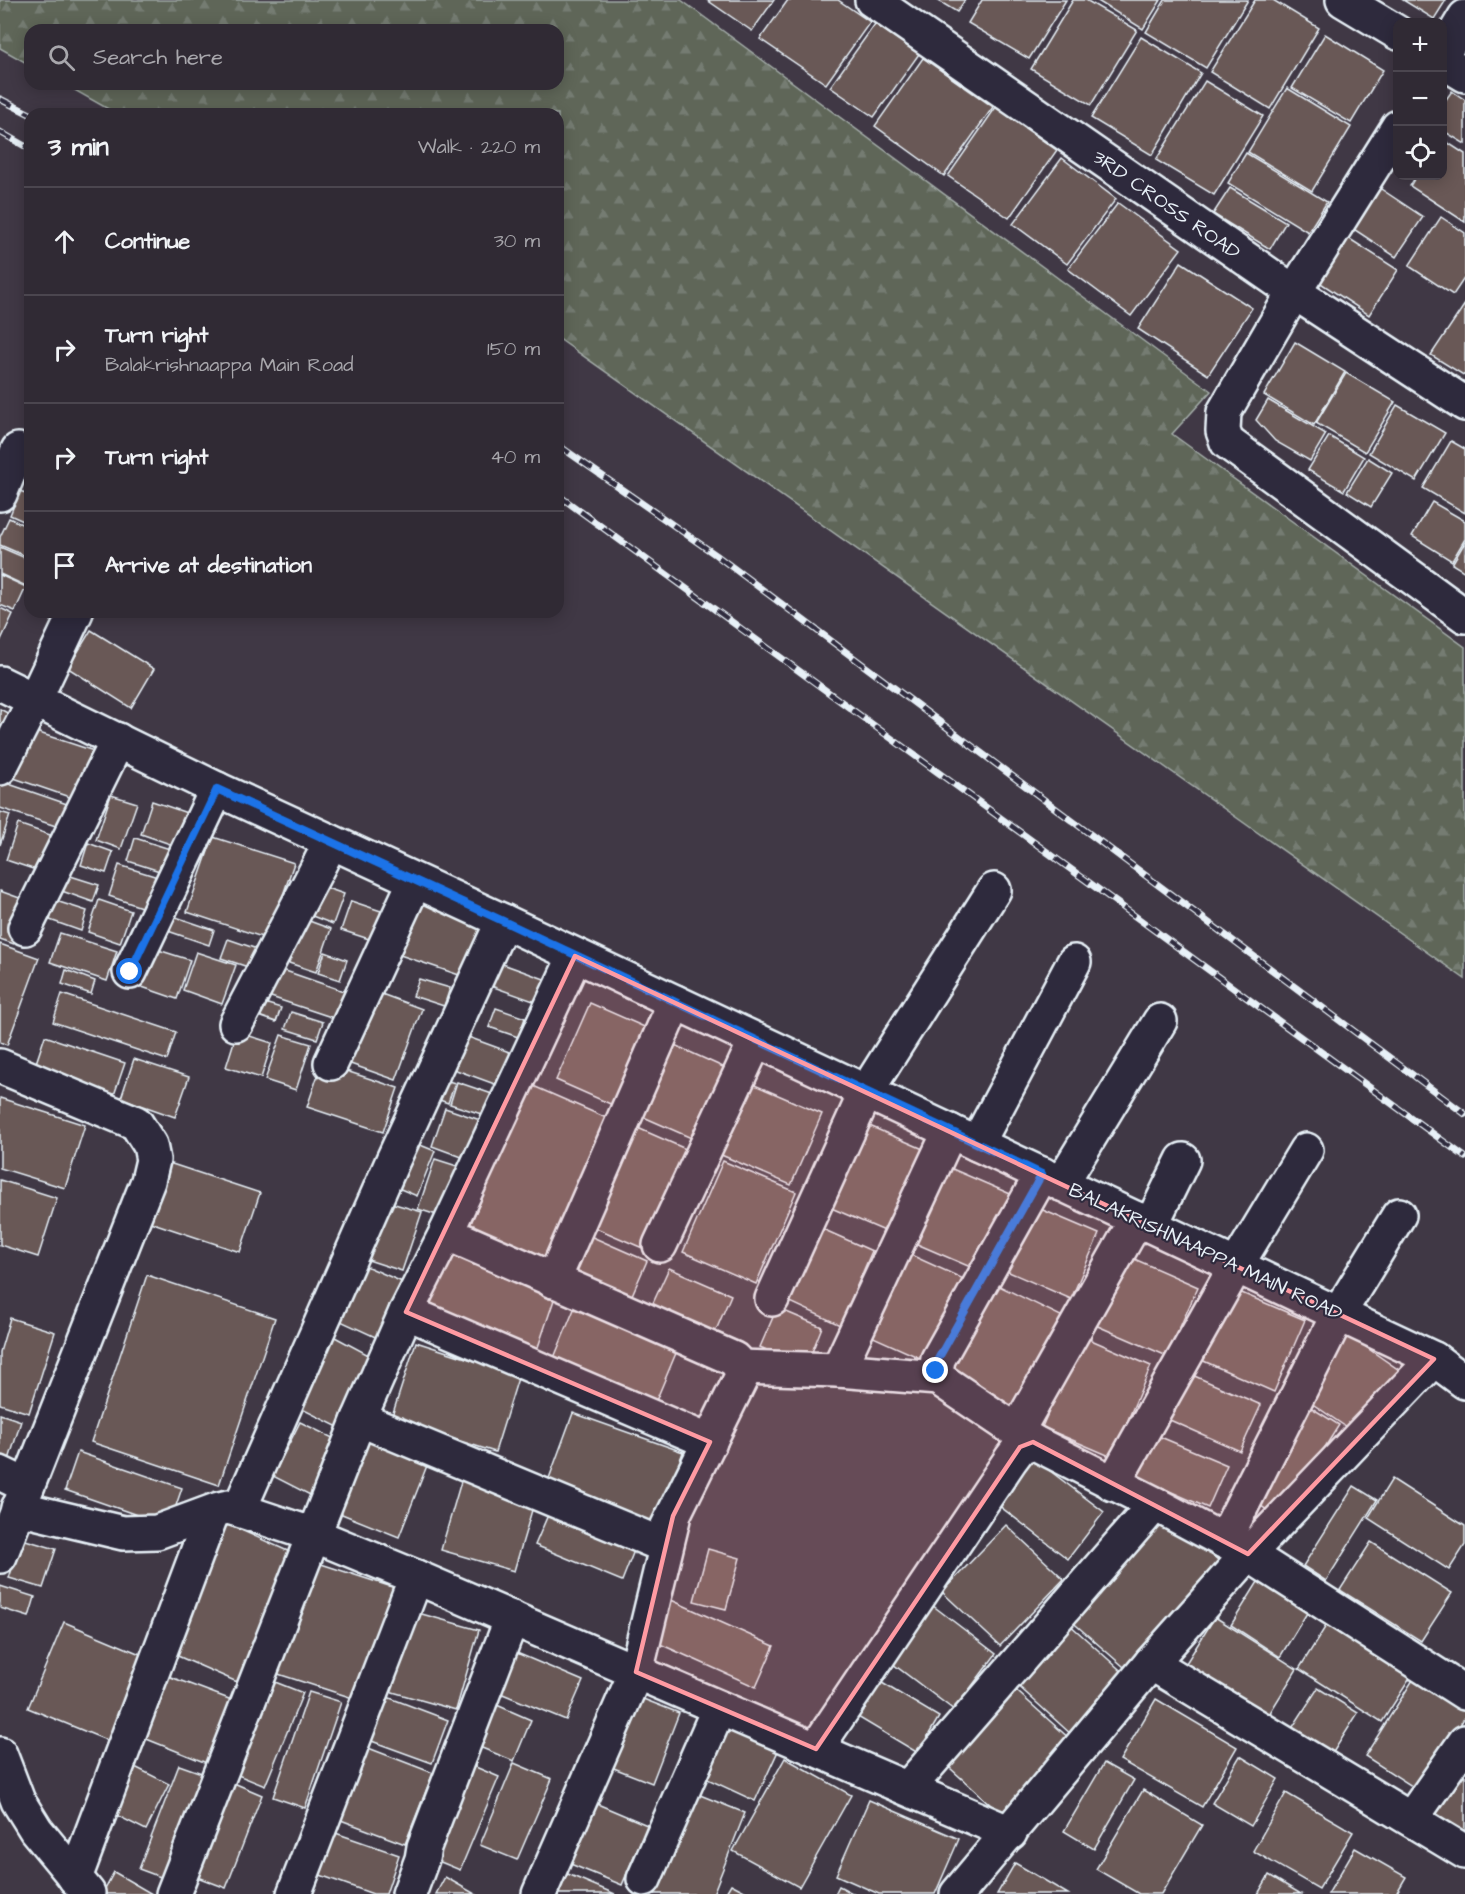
<!DOCTYPE html>
<meta charset="utf-8">
<style>
:root{--surface:#302a34;--page:#38323c;--text:#f1f3f6;--muted:#a8a7ac;--line:#4b464f}
body{margin:0;font-family:"Architects Daughter",sans-serif;background:var(--page);color:var(--text)}
.controls{position:absolute;right:18px;top:18px;display:grid;overflow:hidden;border-radius:12px;box-shadow:0 3px 15px #0003}
.controls button{width:54px;height:54px;display:grid;place-items:center;padding:0;border:0;border-bottom:2px solid var(--line);background:var(--surface);color:var(--text);font:30px sans-serif}
.stop{position:absolute;width:18px;height:18px;margin:-14px;border:4px solid #1a73e8;border-radius:50%;background:#fff}
.stop.end{background:#1a73e8;border-color:#fff;box-shadow:0 2px 6px #0008}
.list{margin:0;padding:0;list-style:none}
h2{display:flex;justify-content:space-between;align-items:center;height:78px;margin:0;padding:0 24px;font-size:26px}
h2 small{font-size:20px;font-weight:400;color:var(--muted)}
.list li{display:grid;grid-template-columns:39px 1fr auto;gap:18px;align-items:center;box-sizing:border-box;height:108px;padding:0 24px;border-top:2px solid var(--line)}
.list b{display:block;font-size:22px;white-space:nowrap}
.list p{margin:0;font-size:20px;white-space:nowrap;color:var(--muted)}
.list em{font-size:20px;font-style:normal;color:var(--muted)}
.icon{flex:none;width:33px;height:33px;fill:none;stroke:currentColor;stroke-width:2;stroke-linecap:round;stroke-linejoin:round}
.map{position:relative;flex:none;width:1465px;height:1894px;overflow:hidden}
.search{position:absolute;background:var(--surface);box-shadow:0 3px 15px #0003;left:24px;top:24px;width:540px;height:66px;display:flex;align-items:center;gap:15px;box-sizing:border-box;padding:0 21px;border-radius:18px;color:var(--muted);font-size:22px}
.panel{position:absolute;background:var(--surface);box-shadow:0 3px 15px #0003;left:24px;top:108px;width:540px;height:510px;border-radius:18px}
.map>svg:first-child{display:block}
.forest{fill:url(#forest-firs);stroke:#a3aca8;stroke-width:1.5}
.building{fill:#695957;stroke:#e8f1f8;stroke-width:1.5}
.lines{fill:none;stroke-linecap:round;stroke-linejoin:round}
.minor-casing{stroke:#e8f1f8;stroke-width:38}
.minor{stroke:#2f2a3d;stroke-width:33}
.rail-casing{stroke:#e8f1f8;stroke-width:7}
.rail{stroke:#2f2a3d;stroke-width:4.5;stroke-dasharray:14;stroke-linecap:butt}
.route{stroke:#1a73e8;stroke-width:8}
.marked{fill:#ff9aa2;fill-opacity:0.2;stroke:#ff9aa2;stroke-width:4.5;stroke-linejoin:round}
.labels{text-anchor:middle;stroke-width:4.5;stroke-linejoin:round;paint-order:stroke}
.street-label{font-size:20px;fill:#e8f1f8;stroke:#2f2a3d}
</style>
<div class="map">
<svg width="1465" height="1894" viewBox="0 0 1465 1894">
<defs>
<pattern id="forest-firs" width="22" height="20" patternUnits="userSpaceOnUse" patternTransform="scale(1.5)"><rect width="22" height="20" fill="#5e6659"/><path d="M5 1l3.5 6h-7zM16 11l3.5 6h-7z" fill="#757c72"/></pattern>
</defs>
<rect width="100%" height="100%" fill="#403845"/>
<filter id="ink" filterUnits="userSpaceOnUse"><feTurbulence type="fractalNoise" baseFrequency=".0167" numOctaves="2"/><feDisplacementMap in="SourceGraphic" scale="12" xChannelSelector="R" yChannelSelector="G"/><feConvolveMatrix kernelMatrix="1 2 1 2 8 2 1 2 1" color-interpolation-filters="sRGB"/></filter>
<g filter="url(#ink)">
<path class="forest" d="M0,0H681L1211,391L1172,434L1465,647V979L558,338V114H117L64,84H558V30H30V65L0,48Z"/>
<g class="building">
<path d="M707,0H774L752,31Z"/>
<path d="M788,0H838L870,22L826,84L760,39Z"/>
<path d="M937,0H965L957,12Z"/>
<path d="M982,0H1066L1029,59L968,23Z"/>
<path d="M1073,0H1086L1137,30L1091,105L1031,69Z"/>
<path d="M1096,0H1161L1143,29Z"/>
<path d="M1165,0H1248L1206,68L1146,32Z"/>
<path d="M1255,0H1273L1319,28L1270,109L1210,72Z"/>
<path d="M1403,0H1446L1434,19Z"/>
<path d="M875,24L919,54L874,117L830,87Z"/>
<path d="M1325,34L1383,70L1351,123L1292,88Z"/>
<path d="M1141,37L1201,73L1152,155L1091,118Z"/>
<path d="M923,58L993,107L944,176L875,126Z"/>
<path d="M1205,81L1263,116L1214,195L1156,160Z"/>
<path d="M1287,88L1351,127L1312,191L1248,152Z"/>
<path d="M1452,91L1465,100V144L1442,130V105Z"/>
<path d="M996,107L1057,150L1009,218L948,176Z"/>
<path d="M1442,139L1465,154V222L1410,186L1416,176H1442Z"/>
<path d="M1246,153L1327,202L1308,232L1228,183Z"/>
<path d="M1062,158L1116,199L1067,264L1013,224Z"/>
<path d="M1372,183L1423,217L1396,257L1346,224Z"/>
<path d="M1230,188L1286,222L1270,249L1213,214Z"/>
<path d="M1118,203L1181,249L1131,316L1068,269Z"/>
<path d="M1441,217L1465,233V277L1453,295L1409,266Z"/>
<path d="M1342,234L1398,270L1369,315L1313,278Z"/>
<path d="M1181,262L1252,308L1208,375L1138,329Z"/>
<path d="M1465,304V376L1431,355Z"/>
<path d="M1295,342L1345,372L1314,425L1264,395Z"/>
<path d="M1346,373L1395,402L1365,452L1316,423Z"/>
<path d="M1268,400L1326,434L1310,461L1275,441L1256,420Z"/>
<path d="M1397,405L1445,433L1416,481L1369,453Z"/>
<path d="M1329,436L1364,457L1344,491L1308,470Z"/>
<path d="M1451,441L1465,449V513L1423,488Z"/>
<path d="M1368,458L1392,473L1371,507L1347,492Z"/>
<path d="M20,491L30,495V524L10,515Z"/>
<path d="M1432,502L1465,521V539L1452,561L1412,536Z"/>
<path d="M9,518L30,528V558L0,545V537Z"/>
<path d="M1465,542V572L1452,564Z"/>
<path d="M0,547L30,560V577L26,586L0,574Z"/>
<path d="M0,575L26,587L15,611L0,605Z"/>
<path d="M0,608L13,614L0,642Z"/>
<path d="M91,630L154,669L131,708L68,668Z"/>
<path d="M0,709L15,717L0,747Z"/>
<path d="M21,727L94,751L78,800L5,775Z"/>
<path d="M0,781L67,804L59,827L0,808Z"/>
<path d="M111,795L137,803L121,849L96,840Z"/>
<path d="M152,801L187,813L176,846L141,834Z"/>
<path d="M0,812L10,815L0,845Z"/>
<path d="M18,824L56,837L45,873L6,860Z"/>
<path d="M213,837L294,863L268,939L187,912Z"/>
<path d="M135,838L173,850L166,873L128,861Z"/>
<path d="M88,843L113,852L106,873L81,865Z"/>
<path d="M119,865L161,878L150,910L109,896Z"/>
<path d="M61,873L99,885L93,902L56,889Z"/>
<path d="M318,885L344,894L333,924L307,914Z"/>
<path d="M0,891L28,901L14,944L0,939Z"/>
<path d="M99,900L131,911L120,943L88,932Z"/>
<path d="M56,901L87,911L81,931L50,920Z"/>
<path d="M351,901L381,911L372,940L341,930Z"/>
<path d="M415,901L486,925L468,978L397,954Z"/>
<path d="M167,914L214,930L209,945L162,929Z"/>
<path d="M301,918L331,929L316,972L286,962Z"/>
<path d="M60,933L117,951L107,981L50,962Z"/>
<path d="M228,939L257,949L251,968L221,958Z"/>
<path d="M0,944L39,958L7,1045L0,1042Z"/>
<path d="M152,948L190,960L177,999L139,986Z"/>
<path d="M196,952L236,965L222,1004L183,990Z"/>
<path d="M325,952L347,960L340,980L318,973Z"/>
<path d="M500,963L547,980L539,1003L491,986Z"/>
<path d="M274,967L352,994L343,1021L265,995Z"/>
<path d="M66,970L95,981L91,994L62,984Z"/>
<path d="M419,979L450,988L444,1006L413,996Z"/>
<path d="M368,989L422,1009L396,1080L342,1061Z"/>
<path d="M62,994L176,1032L167,1060L53,1022Z"/>
<path d="M261,1002L281,1008L276,1022L256,1015Z"/>
<path d="M590,1003L658,1033L624,1110L556,1080Z"/>
<path d="M496,1008L525,1018L518,1037L489,1027Z"/>
<path d="M291,1012L323,1022L317,1039L285,1029Z"/>
<path d="M237,1032L272,1043L261,1078L226,1067Z"/>
<path d="M460,1034L512,1053L500,1086L448,1067Z"/>
<path d="M281,1035L311,1044L296,1090L265,1080Z"/>
<path d="M45,1036L125,1063L113,1098L33,1072Z"/>
<path d="M670,1043L736,1073L705,1144L639,1115Z"/>
<path d="M134,1059L189,1077L175,1117L121,1098Z"/>
<path d="M322,1063L398,1088L383,1132L307,1107Z"/>
<path d="M438,1078L455,1083L448,1103L431,1097Z"/>
<path d="M457,1082L498,1096L491,1117L450,1104Z"/>
<path d="M750,1083L822,1114L791,1185L719,1154Z"/>
<path d="M531,1085L611,1120L548,1265L468,1230Z"/>
<path d="M0,1098L85,1125L65,1188L0,1168Z"/>
<path d="M445,1108L483,1121L470,1160L432,1146Z"/>
<path d="M858,1121L930,1152L894,1235L822,1204Z"/>
<path d="M631,1125L697,1154L654,1253L587,1224Z"/>
<path d="M408,1140L435,1151L417,1196L391,1185Z"/>
<path d="M435,1159L457,1166L440,1216L418,1209Z"/>
<path d="M723,1161L796,1192L756,1284L683,1252Z"/>
<path d="M169,1163L260,1193L240,1252L150,1222Z"/>
<path d="M943,1165L1015,1196L982,1272L910,1241Z"/>
<path d="M0,1180L57,1198L38,1257L0,1245Z"/>
<path d="M381,1200L422,1212L402,1271L362,1258Z"/>
<path d="M1031,1205L1099,1234L1071,1299L1002,1269Z"/>
<path d="M818,1227L872,1251L840,1325L786,1300Z"/>
<path d="M581,1232L647,1261L628,1304L562,1275Z"/>
<path d="M447,1249L558,1288L535,1356L423,1317Z"/>
<path d="M900,1250L966,1280L929,1362L862,1332Z"/>
<path d="M1123,1254L1198,1287L1167,1356L1093,1324Z"/>
<path d="M359,1263L409,1285L384,1341L334,1318Z"/>
<path d="M669,1268L731,1295L711,1342L648,1314Z"/>
<path d="M147,1275L275,1318L219,1485L91,1442Z"/>
<path d="M991,1282L1063,1317L1016,1411L944,1375Z"/>
<path d="M1230,1288L1305,1320L1274,1392L1199,1359Z"/>
<path d="M577,1302L679,1346L653,1408L551,1365Z"/>
<path d="M777,1308L822,1327L806,1367L760,1347Z"/>
<path d="M10,1318L55,1332L29,1413L0,1404V1352Z"/>
<path d="M1344,1332L1399,1370L1355,1433L1301,1396Z"/>
<path d="M333,1336L378,1360L342,1429L296,1406Z"/>
<path d="M1082,1336L1151,1366L1112,1457L1042,1427Z"/>
<path d="M416,1342L519,1375L495,1452L391,1419Z"/>
<path d="M1183,1371L1261,1405L1240,1451L1163,1417Z"/>
<path d="M1307,1405L1339,1425L1280,1518L1248,1498Z"/>
<path d="M573,1413L683,1452L654,1532L544,1492Z"/>
<path d="M0,1414L21,1421L9,1460L0,1457Z"/>
<path d="M300,1422L343,1443L316,1498L273,1476Z"/>
<path d="M1151,1433L1227,1465L1208,1508L1133,1475Z"/>
<path d="M362,1436L428,1463L399,1537L332,1510Z"/>
<path d="M78,1452L182,1488L169,1526L65,1490Z"/>
<path d="M1029,1455L1104,1512L1068,1559L993,1501Z"/>
<path d="M462,1478L535,1500L514,1571L441,1550Z"/>
<path d="M1392,1479L1465,1526V1545L1449,1570L1368,1518Z"/>
<path d="M1354,1486L1377,1500L1326,1581L1303,1566Z"/>
<path d="M551,1508L637,1543L622,1581L535,1545Z"/>
<path d="M1164,1513L1219,1561L1124,1667L1069,1619Z"/>
<path d="M221,1521L301,1557L244,1685L164,1650Z"/>
<path d="M1006,1525L1064,1579L1000,1646L942,1592Z"/>
<path d="M22,1539L56,1549L43,1588L9,1578Z"/>
<path d="M1371,1542L1452,1593L1421,1641L1340,1590Z"/>
<path d="M708,1549L740,1558L726,1609L694,1601Z"/>
<path d="M312,1561L395,1588L359,1700L275,1673Z"/>
<path d="M1266,1569L1315,1600L1280,1657L1231,1625Z"/>
<path d="M0,1586L35,1597L29,1617L0,1608Z"/>
<path d="M669,1599L774,1646L756,1687L651,1640Z"/>
<path d="M932,1605L996,1654L954,1710L889,1661Z"/>
<path d="M411,1611L479,1630L456,1710L389,1691Z"/>
<path d="M1334,1613L1418,1666L1382,1722L1299,1669Z"/>
<path d="M1215,1617L1297,1669L1268,1716L1186,1663Z"/>
<path d="M64,1622L152,1659L116,1744L28,1708Z"/>
<path d="M1068,1623L1128,1677L1073,1736L1014,1682Z"/>
<path d="M505,1648L583,1681L566,1720L488,1688Z"/>
<path d="M1421,1667L1465,1695V1717L1418,1790L1365,1756Z"/>
<path d="M168,1676L237,1702L214,1766L144,1738Z"/>
<path d="M872,1677L939,1717L918,1753L851,1713Z"/>
<path d="M270,1680L303,1693L265,1786L233,1773Z"/>
<path d="M1009,1684L1071,1740L1002,1815L940,1759Z"/>
<path d="M1318,1688L1358,1713L1327,1762L1287,1736Z"/>
<path d="M309,1692L341,1702L305,1808L273,1797Z"/>
<path d="M382,1695L448,1720L432,1763L366,1739Z"/>
<path d="M633,1695L679,1713L652,1783L606,1765Z"/>
<path d="M1156,1699L1237,1747L1202,1807L1120,1760Z"/>
<path d="M490,1702L531,1720L514,1761L472,1744Z"/>
<path d="M724,1726L778,1751L755,1801L701,1776Z"/>
<path d="M358,1744L433,1773L405,1844L330,1816Z"/>
<path d="M1465,1755V1835L1428,1812Z"/>
<path d="M1240,1756L1278,1779L1251,1826L1212,1803Z"/>
<path d="M785,1758L851,1795L799,1887L733,1851Z"/>
<path d="M466,1763L499,1777L460,1870L426,1856Z"/>
<path d="M514,1763L552,1779L517,1860L480,1845Z"/>
<path d="M1104,1763L1134,1780L1094,1849L1064,1831Z"/>
<path d="M129,1764L169,1784L146,1830L106,1810Z"/>
<path d="M179,1765L213,1777L174,1882L139,1869Z"/>
<path d="M229,1781L262,1795L226,1888L192,1875Z"/>
<path d="M1143,1790L1202,1825L1161,1894H1139L1096,1869Z"/>
<path d="M690,1791L745,1813L713,1894H650Z"/>
<path d="M1286,1793L1353,1832L1319,1889L1253,1851Z"/>
<path d="M588,1800L647,1825L622,1885L563,1861Z"/>
<path d="M869,1800L959,1839L935,1894H879L836,1875Z"/>
<path d="M324,1829L399,1855L386,1894H373L309,1871Z"/>
<path d="M1355,1848L1406,1877L1396,1894H1328Z"/>
<path d="M1015,1863L1068,1894H997Z"/>
<path d="M556,1869L615,1894H545Z"/>
<path d="M114,1872L152,1894H102Z"/>
<path d="M1269,1875L1301,1894H1258Z"/>
<path d="M445,1877L475,1894H436Z"/>
<path d="M731,1884L750,1894H725Z"/>
<path d="M839,1886L854,1894H835Z"/>
</g>
<g class="lines">
<g class="minor-casing">
<g id="minor">
<path d="M872,0L1294,292L1465,404"/>
<path d="M1343,0L1398,33"/>
<path d="M1442,55L1465,17"/>
<path d="M1442,61L1465,75"/>
<path d="M1398,127L1294,292L1224,412L1223,431L1227,442L1465,616"/>
<path d="M0,494L18,450"/>
<path d="M0,683L217,789L503,921L1434,1359L1465,1382"/>
<path d="M0,768L35,699L76,612"/>
<path d="M25,928L118,740"/>
<path d="M130,972L217,789"/>
<path d="M236,1024L331,842"/>
<path d="M331,1063L415,881"/>
<path d="M0,1066L136,1123L150,1145L153,1160L148,1181L0,1556"/>
<path d="M977,1144L1074,962"/>
<path d="M1061,1184L1160,1021"/>
<path d="M1151,1225L1183,1160"/>
<path d="M660,1245L756,1040"/>
<path d="M553,1281L675,1002"/>
<path d="M772,1299L866,1092L994,890"/>
<path d="M406,1312L710,1442"/>
<path d="M740,1367L838,1370L938,1378"/>
<path d="M838,1370L950,1131"/>
<path d="M359,1419L653,1541L663,1536L742,1376L740,1367L734,1359L446,1233"/>
<path d="M1017,1431L1137,1219"/>
<path d="M1033,1442L938,1378L936,1371L938,1359L1042,1174"/>
<path d="M0,1473L27,1486"/>
<path d="M1113,1484L1236,1266L1306,1150"/>
<path d="M18,1508L123,1533L157,1532L219,1509L228,1507L239,1510L314,1535L416,1577L1010,1833"/>
<path d="M239,1510L393,1160L503,921"/>
<path d="M1224,1541L1339,1313L1399,1215"/>
<path d="M1151,1663L1465,1852"/>
<path d="M816,1749L1011,1459L1020,1447L1033,1442L1155,1504L1248,1554L1465,1693"/>
<path d="M0,1754L18,1801L36,1830L88,1893"/>
<path d="M908,1788L1155,1504"/>
<path d="M1411,1819L1465,1742"/>
<path d="M75,1878L212,1513"/>
<path d="M644,1879L719,1708"/>
<path d="M173,1894L359,1419L406,1312L446,1233L575,956"/>
<path d="M294,1894L416,1577"/>
<path d="M409,1894L422,1859L424,1847L512,1618"/>
<path d="M539,1894L636,1672L673,1519"/>
<path d="M957,1894L1151,1663L1248,1554L1434,1359"/>
</g>
</g>
<use href="#minor" class="minor"/>
<g class="rail-casing">
<g id="rail">
<path d="M0,99L30,114"/>
<path d="M0,132L30,149"/>
<path d="M558,445L716,555L1465,1114"/>
<path d="M558,495L1465,1157"/>
</g>
</g>
<use href="#rail" class="rail"/>
</g>
</g>
<g class="lines" filter="url(#ink)">
<path class="route" d="M130,972L217,789L503,921L1042,1174L938,1359L936,1371"/>
</g>
<path class="marked" d="M575,956L1434,1359L1248,1554L1033,1442L1020,1447L816,1749L636,1672L673,1516L710,1442L406,1312Z"/>
<g class="labels">
<g class="street-label">
<text transform="translate(1167 204) rotate(35)" y="7">3RD CROSS ROAD</text>
<text transform="translate(1206 1251) rotate(25)" y="7">BALAKRISHNAAPPA MAIN ROAD</text>
</g>
</g>
</svg>
<div class="controls">
<button>+</button>
<button>−</button>
<button><svg class="icon" aria-label="locate" viewBox="0 0 24 24"><circle cx="12" cy="12" r="6"/><path d="M12 2v4M12 18v4M2 12h4M18 12h4"/></svg></button>
</div>
<div class="stop" style="left:130px;top:972px"></div>
<div class="stop end" style="left:936px;top:1371px"></div>
<div class="search"><svg class="icon" aria-label="search" viewBox="0 0 24 24"><circle cx="10" cy="10" r="6"/><path d="M15 15l6 6"/></svg>Search here</div>
<section class="panel">
<h2>3 min<small>Walk · 220 m</small></h2>
<ul class="list">
<li><svg class="icon" aria-label="ahead" viewBox="0 0 24 24"><path d="M12 20V5M6 11l6-6 6 6"/></svg><div><b>Continue</b></div><em>30 m</em></li>
<li><svg class="icon" aria-label="right" viewBox="0 0 24 24"><path d="M7 20v-9h11M14 6l5 5-5 5"/></svg><div><b>Turn right</b><p>Balakrishnaappa Main Road</p></div><em>150 m</em></li>
<li><svg class="icon" aria-label="right" viewBox="0 0 24 24"><path d="M7 20v-9h11M14 6l5 5-5 5"/></svg><div><b>Turn right</b></div><em>40 m</em></li>
<li><svg class="icon" aria-label="arrive" viewBox="0 0 24 24"><path d="M6 21V4h12l-3 4 3 4H6"/></svg><div><b>Arrive at destination</b></div></li>
</ul>
</section>
</div>
